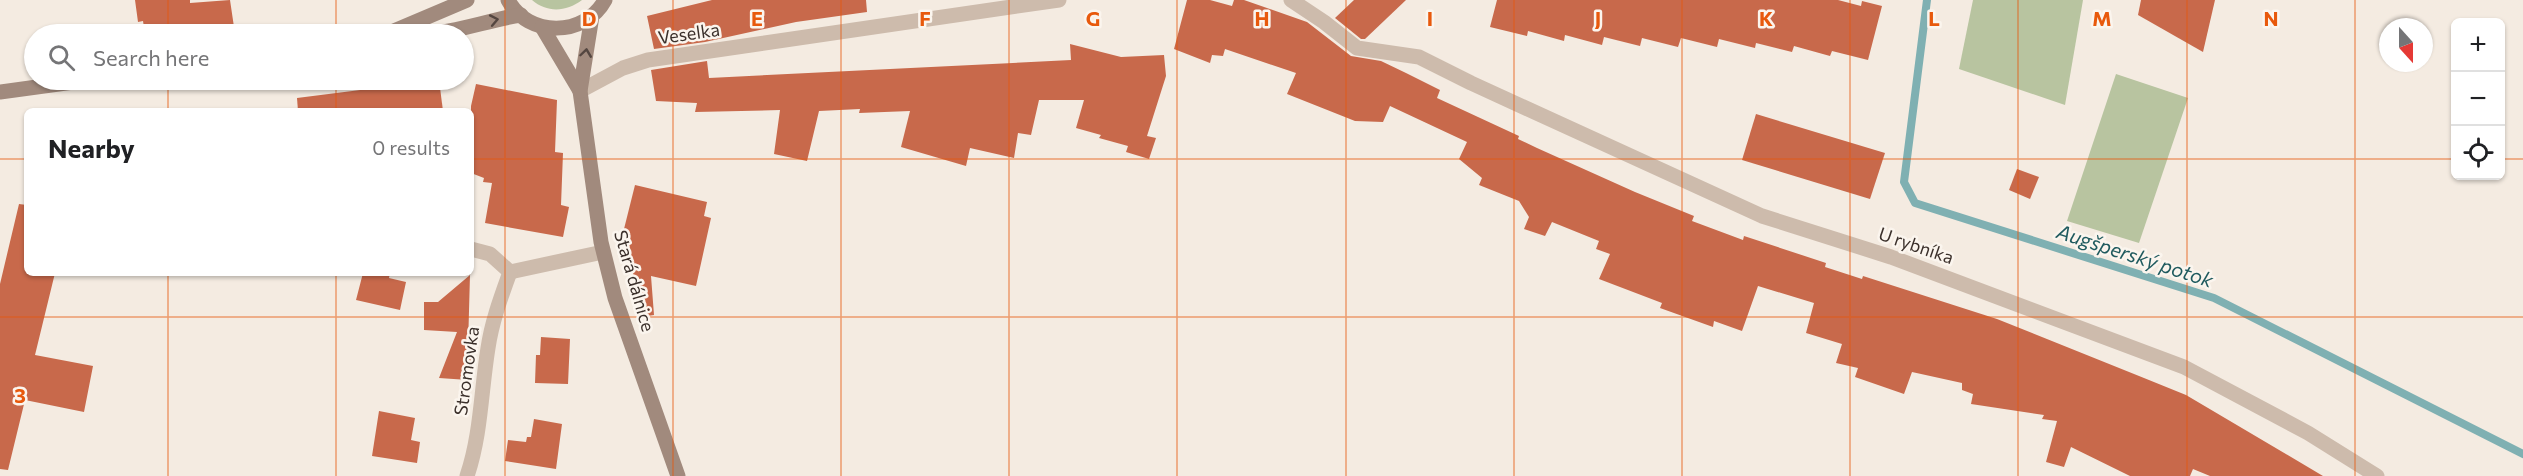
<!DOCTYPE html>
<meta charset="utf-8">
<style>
:root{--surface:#fff;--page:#f6f6f6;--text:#202124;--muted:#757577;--line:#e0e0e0}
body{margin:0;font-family:Commissioner,sans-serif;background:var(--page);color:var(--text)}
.controls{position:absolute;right:18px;top:18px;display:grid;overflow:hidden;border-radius:9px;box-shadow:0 2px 4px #0004}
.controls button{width:54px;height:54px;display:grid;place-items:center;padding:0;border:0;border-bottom:2px solid var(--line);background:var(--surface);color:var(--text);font:30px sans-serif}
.compass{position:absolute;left:2379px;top:18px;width:54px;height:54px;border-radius:50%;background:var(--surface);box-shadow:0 2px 4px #0004;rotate:159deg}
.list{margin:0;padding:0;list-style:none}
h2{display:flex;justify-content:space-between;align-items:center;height:78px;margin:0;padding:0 24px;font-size:26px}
h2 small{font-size:20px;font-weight:400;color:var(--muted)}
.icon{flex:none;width:33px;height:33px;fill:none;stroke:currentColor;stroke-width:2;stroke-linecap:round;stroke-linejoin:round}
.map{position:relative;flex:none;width:2523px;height:476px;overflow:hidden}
.search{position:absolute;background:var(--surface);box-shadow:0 2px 4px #0004;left:24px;top:24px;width:450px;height:66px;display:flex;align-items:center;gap:15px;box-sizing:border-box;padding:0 21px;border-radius:33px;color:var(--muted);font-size:22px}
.panel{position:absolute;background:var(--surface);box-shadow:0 2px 4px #0004;left:24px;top:108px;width:450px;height:168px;border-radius:9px}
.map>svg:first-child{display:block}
.green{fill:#b8c4a0}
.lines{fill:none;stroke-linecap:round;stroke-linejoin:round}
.stream{stroke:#7fb0b2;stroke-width:8}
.building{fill:#c8694b}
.street{stroke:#cdbbac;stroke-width:15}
.secondary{stroke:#a18a7d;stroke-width:15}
.oneway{stroke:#544640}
.grid{fill:none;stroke:#e8590c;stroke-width:1.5;stroke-opacity:0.55}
.labels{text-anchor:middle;stroke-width:5;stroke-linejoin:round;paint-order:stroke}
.street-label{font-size:18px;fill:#3b302b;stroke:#fbf5ee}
.water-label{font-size:20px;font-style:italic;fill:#1f5a5e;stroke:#fbf5ee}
.grid-label{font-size:20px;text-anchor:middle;font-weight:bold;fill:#e8590c;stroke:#fbf5ee;stroke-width:5;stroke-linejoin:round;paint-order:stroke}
</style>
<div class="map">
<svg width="2523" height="476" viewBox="0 0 2523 476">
<rect width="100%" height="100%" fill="#f4ebe1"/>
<g class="green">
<path d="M532,0H582C566,12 547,13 532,0Z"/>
<path d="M1973,0H2083L2065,105L1959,69Z"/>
<path d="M2116,74L2188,98L2139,243L2067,221Z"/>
</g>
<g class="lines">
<path class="stream" d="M1927,0L1904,182L1915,203L2214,298L2523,454"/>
</g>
<g class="building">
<path d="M135,0H190V3L230,0L234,27L185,34H145L143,21L138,22Z"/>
<path d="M712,0H866L867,12L796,22L705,42L654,49L647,16Z"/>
<path d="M1187,0H1210L1232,6L1234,0H1244L1307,22L1351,56L1381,61L1406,73L1440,90L1437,98L1519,136L1518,139L1537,148L1635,192L1694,216L1692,221L1743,240L1744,236L1826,263L1825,267L1862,279L1863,276L1997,319L2144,378L2186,395L2323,476H2210L2193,469L2190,476H2130L2071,447L2064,467L2046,462L2057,421L2042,419L2044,415L1971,404L1973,394L1962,390V383L1912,372L1904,394L1855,377L1858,368L1836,363L1842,344L1806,333L1814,303L1758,286L1742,331L1714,321L1713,327L1660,308L1662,303L1599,279L1610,254L1596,249L1599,241L1552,222L1545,236L1524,229L1529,217L1519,201L1479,185L1482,178L1459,159L1467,142L1390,106L1383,122L1355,121L1287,94L1296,73L1225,49L1223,56L1212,55L1210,63L1174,49Z"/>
<path d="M1354,0H1406L1365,39H1361L1335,18Z"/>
<path d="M1497,0H1838L1861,6L1862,1L1882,6L1868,60L1832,51L1830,56L1794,46L1792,52L1756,43L1755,48L1719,39L1717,47L1681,38L1678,47L1642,38L1640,46L1604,37L1602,45L1565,35L1564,41L1528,31L1527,36L1490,27Z"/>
<path d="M2141,0H2215L2203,52L2138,15Z"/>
<path d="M1070,44L1121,57L1164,55L1166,76L1147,136L1156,138L1149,159L1126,152L1128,146L1099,138L1101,135L1076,128L1084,100H1039L1031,135L1018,133L1014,158L970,148L966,166L901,147L910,111L859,113L860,109L819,111L807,161L774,154L780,110L695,112L697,103L656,101L651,70L707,61L709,78L1071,60Z"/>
<path d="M439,80L443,111H298L297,98Z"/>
<path d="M476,84L557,100L555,152L563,153L561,205L569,207L563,237L485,223L492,183L483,182L484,178L471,173V106Z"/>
<path d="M1756,114L1885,153L1870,199L1742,160Z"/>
<path d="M2017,169L2039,177L2030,199L2009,190Z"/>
<path d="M635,185L707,202L704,216L711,218L696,286L651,276L654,315L647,316L624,246V229Z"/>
<path d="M19,204L27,205V273H55L35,355L93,366L84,412L25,400L8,470L0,469V284Z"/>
<path d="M363,273H390L389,278L406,282L400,310L356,300Z"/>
<path d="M470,275L468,347L474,349L468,380L439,378L457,332L424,330V302H438Z"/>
<path d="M541,337L570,339L568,384L535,383L536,355H540Z"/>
<path d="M379,411L415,418L411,440L420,442L417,463L372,456Z"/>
<path d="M534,419L562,424L556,469L505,461L508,440L526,442L527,437H531Z"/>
</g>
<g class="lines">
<g class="street">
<path d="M1291,0L1324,22L1357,48L1419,57L1471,83L1762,216L1891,257L2184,367L2308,433L2377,476"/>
<path d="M580,91L623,68L648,60L1059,0"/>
<path d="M471,249L490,254L510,272"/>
<path d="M510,272L603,252"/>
<path d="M467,476C481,435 481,391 488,348C492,321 501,297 510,272"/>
</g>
<g class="secondary">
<path d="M508,0C528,38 585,37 605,0"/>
<path d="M592,16L580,91L601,242L615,298L678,476"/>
<path d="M542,27L580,91"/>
<path d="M387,34L467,0"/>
<path d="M426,34C457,32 489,20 521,15"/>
<path d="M0,92L88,80"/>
</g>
</g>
<defs><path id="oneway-chevron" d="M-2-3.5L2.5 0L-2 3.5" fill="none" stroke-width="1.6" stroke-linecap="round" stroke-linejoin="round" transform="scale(1.5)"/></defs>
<g class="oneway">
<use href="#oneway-chevron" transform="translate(494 20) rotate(-11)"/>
<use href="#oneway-chevron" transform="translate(586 53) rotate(-82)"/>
</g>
<path class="grid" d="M168,0V34M336,0V34M505,0V476M673,0V476M841,0V476M1009,0V476M1177,0V476M1346,0V476M1514,0V476M1682,0V476M1850,0V476M2018,0V476M2187,0V476M2355,0V476M168,80V111M336,80V111M0,159H27M471,159H2456M2500,159H2523M168,273V476M336,273V476M0,317H2523"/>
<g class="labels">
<g class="street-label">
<text transform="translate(689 34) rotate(-8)" y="6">Veselka</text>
<text transform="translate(1916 246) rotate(19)" y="6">U rybníka</text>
<text transform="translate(634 281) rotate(74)" y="6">Stará dálnice</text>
<text transform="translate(467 371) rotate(-82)" y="6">Stromovka</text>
</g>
<g class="water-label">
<text transform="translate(2135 256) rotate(18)" y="7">Augšperský potok</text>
</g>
</g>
<g class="grid-label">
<text x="589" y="26">D</text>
<text x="757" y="26">E</text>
<text x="925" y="26">F</text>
<text x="1093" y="26">G</text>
<text x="1262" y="26">H</text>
<text x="1430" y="26">I</text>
<text x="1598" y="26">J</text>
<text x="1766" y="26">K</text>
<text x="1934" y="26">L</text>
<text x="2102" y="26">M</text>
<text x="2271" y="26">N</text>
<text x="20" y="403">3</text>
</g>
</svg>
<div class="controls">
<button>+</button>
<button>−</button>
<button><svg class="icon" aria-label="locate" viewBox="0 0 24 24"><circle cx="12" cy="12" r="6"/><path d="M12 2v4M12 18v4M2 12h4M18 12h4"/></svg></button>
</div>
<svg class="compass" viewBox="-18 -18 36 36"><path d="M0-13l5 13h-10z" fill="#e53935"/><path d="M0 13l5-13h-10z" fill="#757577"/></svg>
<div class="search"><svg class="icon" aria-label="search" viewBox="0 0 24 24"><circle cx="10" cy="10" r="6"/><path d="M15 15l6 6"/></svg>Search here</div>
<section class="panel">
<h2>Nearby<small>0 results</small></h2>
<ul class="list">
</ul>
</section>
</div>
